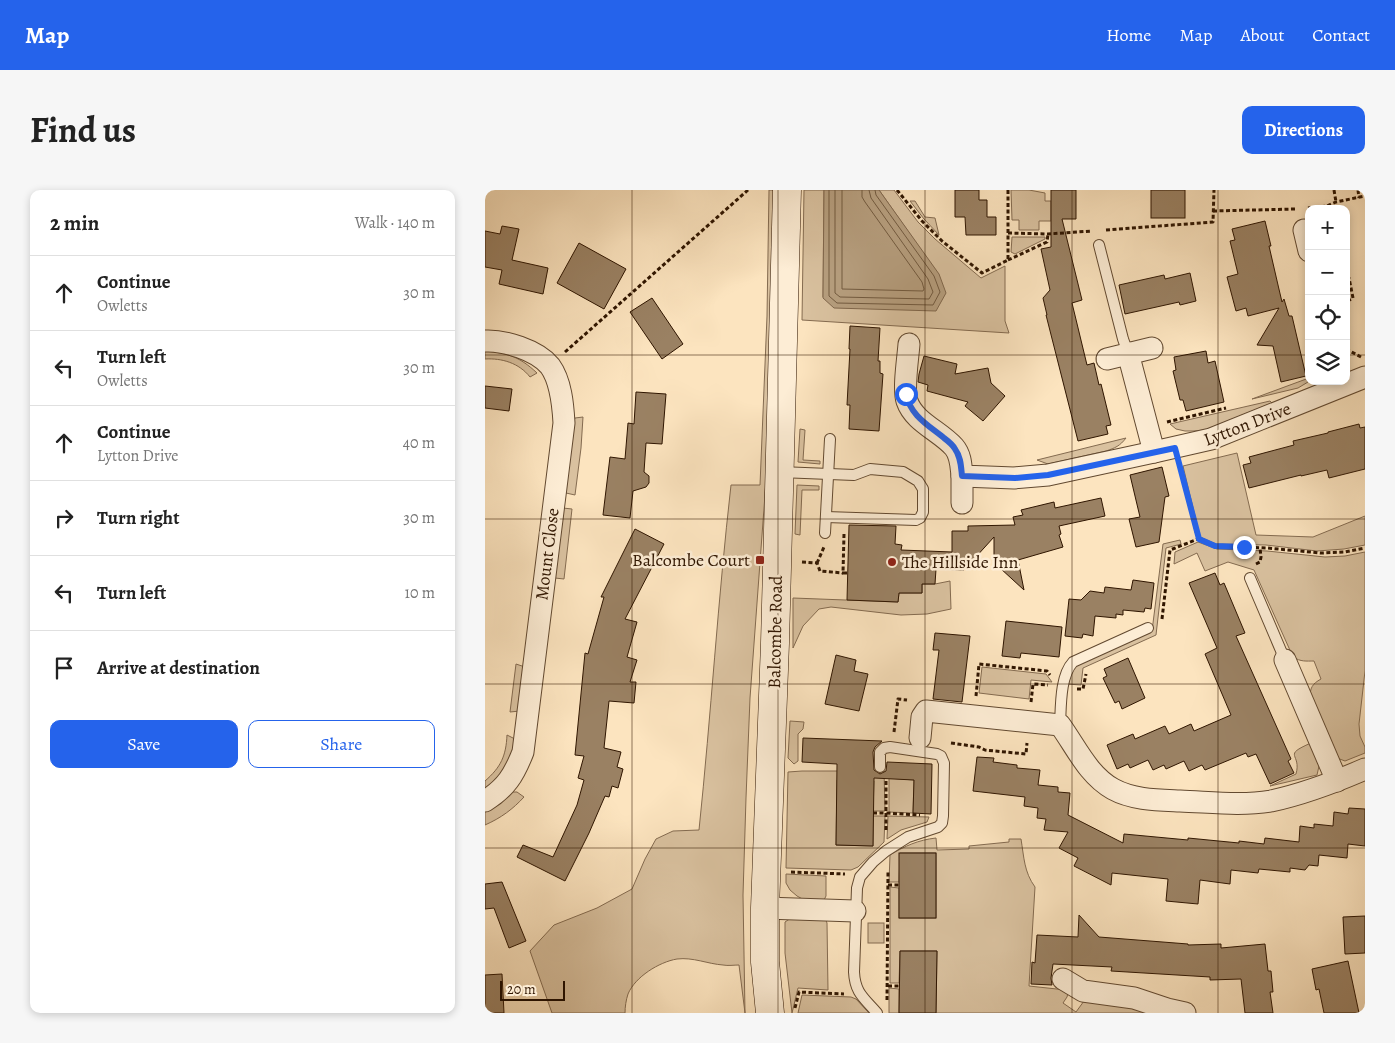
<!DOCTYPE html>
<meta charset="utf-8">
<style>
:root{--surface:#fff;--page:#f6f6f6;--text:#222;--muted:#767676;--line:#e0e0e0;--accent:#2563eb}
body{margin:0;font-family:Alegreya,serif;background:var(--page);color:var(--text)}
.controls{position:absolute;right:15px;top:15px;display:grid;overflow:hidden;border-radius:10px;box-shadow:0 2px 8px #0003}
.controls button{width:45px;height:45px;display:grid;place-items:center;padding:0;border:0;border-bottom:1px solid var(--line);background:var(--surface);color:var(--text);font:25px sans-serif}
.scale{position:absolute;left:15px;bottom:12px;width:65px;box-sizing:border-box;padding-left:5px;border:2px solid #2f1500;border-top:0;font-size:14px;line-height:18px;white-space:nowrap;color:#2f1500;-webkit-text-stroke:4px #fdedd5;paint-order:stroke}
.stop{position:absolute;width:15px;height:15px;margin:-11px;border:4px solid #2563eb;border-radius:50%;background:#fff}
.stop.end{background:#2563eb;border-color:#fff;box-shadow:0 1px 5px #0008}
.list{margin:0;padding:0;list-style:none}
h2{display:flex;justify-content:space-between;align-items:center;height:65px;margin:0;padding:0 20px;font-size:21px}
h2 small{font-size:16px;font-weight:400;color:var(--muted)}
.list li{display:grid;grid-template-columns:32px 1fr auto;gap:15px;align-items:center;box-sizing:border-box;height:75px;padding:0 20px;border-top:1px solid var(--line)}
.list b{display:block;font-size:19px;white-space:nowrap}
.list p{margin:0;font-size:16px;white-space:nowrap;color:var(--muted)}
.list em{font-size:16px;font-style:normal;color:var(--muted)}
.actions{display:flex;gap:10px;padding:15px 20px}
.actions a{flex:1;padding:11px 0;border:1px solid var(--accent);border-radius:10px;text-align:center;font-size:18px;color:var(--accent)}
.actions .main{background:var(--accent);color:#fff}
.icon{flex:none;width:28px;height:28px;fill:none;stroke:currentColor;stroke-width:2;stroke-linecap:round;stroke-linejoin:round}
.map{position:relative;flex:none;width:880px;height:823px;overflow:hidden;border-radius:10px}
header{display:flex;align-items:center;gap:30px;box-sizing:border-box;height:70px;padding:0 25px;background:var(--accent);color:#fff}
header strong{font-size:24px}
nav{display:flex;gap:28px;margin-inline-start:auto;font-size:18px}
.intro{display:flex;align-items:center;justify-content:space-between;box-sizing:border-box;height:120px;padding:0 30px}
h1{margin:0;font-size:35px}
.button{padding:12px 22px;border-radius:10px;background:var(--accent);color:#fff;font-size:18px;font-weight:700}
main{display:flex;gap:30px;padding:0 30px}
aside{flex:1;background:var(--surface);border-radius:10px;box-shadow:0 2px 8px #0003}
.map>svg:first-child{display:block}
.green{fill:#d9c19f;stroke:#846b50}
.water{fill:#b69e7e;stroke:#80674c}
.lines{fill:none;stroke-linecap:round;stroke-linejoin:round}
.shore{stroke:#725a3f;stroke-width:1}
.building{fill:#9a8163;stroke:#2f1500}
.lane-casing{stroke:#624930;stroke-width:12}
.street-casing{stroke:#624930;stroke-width:23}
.secondary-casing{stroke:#2f1500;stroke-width:29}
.path{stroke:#2f1500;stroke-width:3;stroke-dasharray:4 2.5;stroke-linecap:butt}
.lane{stroke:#fdedd5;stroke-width:10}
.street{stroke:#fdedd5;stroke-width:21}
.secondary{stroke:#fdedd5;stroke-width:28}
.route{stroke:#2563eb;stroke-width:6}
.grid{fill:none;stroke:#2f1500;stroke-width:1;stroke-opacity:0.55}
.poi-dot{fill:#8f2418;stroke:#fdedd5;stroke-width:2}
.labels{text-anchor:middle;stroke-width:5;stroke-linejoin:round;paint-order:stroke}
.street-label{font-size:18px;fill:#2f1500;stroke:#fdedd5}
.poi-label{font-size:18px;fill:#2f1500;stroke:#fdedd5;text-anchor:end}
</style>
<header>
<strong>Map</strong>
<nav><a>Home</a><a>Map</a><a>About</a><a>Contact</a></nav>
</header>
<div class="intro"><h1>Find us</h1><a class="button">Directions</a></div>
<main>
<aside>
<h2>2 min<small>Walk · 140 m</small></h2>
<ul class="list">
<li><svg class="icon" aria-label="ahead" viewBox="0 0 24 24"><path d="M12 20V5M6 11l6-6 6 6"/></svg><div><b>Continue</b><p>Owletts</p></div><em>30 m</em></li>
<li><svg class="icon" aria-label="left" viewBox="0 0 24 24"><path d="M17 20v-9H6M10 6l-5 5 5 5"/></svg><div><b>Turn left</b><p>Owletts</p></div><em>30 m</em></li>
<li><svg class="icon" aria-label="ahead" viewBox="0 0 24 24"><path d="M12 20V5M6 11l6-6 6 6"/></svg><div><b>Continue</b><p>Lytton Drive</p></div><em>40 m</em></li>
<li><svg class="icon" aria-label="right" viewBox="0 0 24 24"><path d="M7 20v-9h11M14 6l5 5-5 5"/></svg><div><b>Turn right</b></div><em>30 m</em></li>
<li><svg class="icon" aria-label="left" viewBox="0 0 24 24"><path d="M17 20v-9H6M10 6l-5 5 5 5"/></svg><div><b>Turn left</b></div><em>10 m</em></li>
<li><svg class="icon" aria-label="arrive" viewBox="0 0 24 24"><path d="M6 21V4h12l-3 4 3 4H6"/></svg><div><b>Arrive at destination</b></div></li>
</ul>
<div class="actions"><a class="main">Save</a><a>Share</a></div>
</aside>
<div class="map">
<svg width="880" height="823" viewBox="0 0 880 823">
<rect width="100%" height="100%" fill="#fce4bf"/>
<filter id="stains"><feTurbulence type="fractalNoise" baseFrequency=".004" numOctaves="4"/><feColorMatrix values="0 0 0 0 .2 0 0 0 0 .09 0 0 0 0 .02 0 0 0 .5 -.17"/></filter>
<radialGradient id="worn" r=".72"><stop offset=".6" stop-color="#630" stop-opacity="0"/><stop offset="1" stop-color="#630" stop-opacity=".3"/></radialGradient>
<g class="green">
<path d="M284,0H289L283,264L265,508L261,608L258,705L260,823L254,775C249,775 243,776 238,775C223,774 208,767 192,769C174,772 150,787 143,804C141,810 140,817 140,823H67L45,761L69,735L112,718L147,699L160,669L171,649L188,641L214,640C226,525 233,409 246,295H275L282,126Z"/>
<path d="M319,0H339L338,107L453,84L394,0H409L433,32L450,49L496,88L520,76V131L524,143L317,130Z"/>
<path d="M526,0H544L560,3V11H566V31H554V40H534V30H527Z"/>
<path d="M425,11H430L440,27L450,28L454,45L439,29Z"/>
<path d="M527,47H560V49L530,64L526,62Z"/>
<path d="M0,161C23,163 35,167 52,183L45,187C34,173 17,168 0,169Z"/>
<path d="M824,188L823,192L813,198L767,209Z"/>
<path d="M785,211L787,213L720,240L708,241H700L691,239L685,234Z"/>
<path d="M98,227L96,258L90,305L81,303L78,301L88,233L90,228Z"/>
<path d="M315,239L320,240L318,270L335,271V274L313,272Z"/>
<path d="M641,248C635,256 630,258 621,261L563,274L552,270Z"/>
<path d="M752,263L771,345L828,347L880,326V355L859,359L832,361L781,355L731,354L715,347L698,276Z"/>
<path d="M312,295L334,296V300H317L315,345L310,344Z"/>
<path d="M78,318L87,319L79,389L70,388Z"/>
<path d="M695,350L696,354L681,358L671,445L598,478L596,495L582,494L587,479L593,475L667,441L678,354Z"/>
<path d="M713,352L732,359L782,361L840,367L860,366L880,362V481L874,534L875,546L880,557V563L860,571L852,568L825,508C825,498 827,494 836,489L829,471C821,471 816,472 808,467L769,380L743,372L720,381L712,363L689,374L690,362Z"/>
<path d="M465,391L466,419L442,424L416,425L346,417L334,419L318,436L308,458V408L413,412L414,403H437V394H450Z"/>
<path d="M31,474L40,477L35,521L25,522Z"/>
<path d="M497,477L561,484L567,492L546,490L544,509L494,503Z"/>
<path d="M305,531L319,532L318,539L313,544V571L309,574L303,568Z"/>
<path d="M22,545L28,548L31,551L23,577L0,601V591C16,577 21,566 22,545Z"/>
<path d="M826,553L834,576L832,585L785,596L811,584C817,563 796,566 826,553Z"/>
<path d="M317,581H399L400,621H388L389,591L352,590L351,655L388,656V626H400L399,652L373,677L366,680L301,678L303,582Z"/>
<path d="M404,588L429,590L428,623L404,622Z"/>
<path d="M27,602H32L39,607C28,619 16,628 0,635V621Z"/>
<path d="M403,626L444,627L442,632L416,640L402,649Z"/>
<path d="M451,648L452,660L484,659V656L524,652V649H536C539,667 539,682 550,697L544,796L581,800L583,803L582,807L578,813L591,822L599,811L656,818L667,823H451L452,761H415L414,793H405V697L414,698V728H451V663H415L414,692H404L405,665C420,656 433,650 451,648Z"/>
<path d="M301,684L341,686V706L338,712H323L312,706L305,700L301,693Z"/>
<path d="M306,728H340L342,733L343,800L313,798L307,823L300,763V732Z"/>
<rect x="383" y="733" width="16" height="20"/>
<path d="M404,798L414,799V823H404Z"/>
<path d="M317,805L366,807L371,809L384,823H313Z"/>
</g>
<path class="water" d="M339,0H394L454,84L461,103L451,121L349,118L338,108Z"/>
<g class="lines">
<g class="shore">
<path d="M344,0V106L352,113L448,115L455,102L449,86L391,5L390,0"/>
<path d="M350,0V103L355,107L444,109L448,102L443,89L386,8L384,0"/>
<path d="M357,0V99L438,101L439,99L437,92L380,12L377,7V0"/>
</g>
</g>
<g class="building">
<path d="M470,0H494V10H502V27H511V45H481L480,27H470Z"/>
<path d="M566,0H591V29H577L597,110L587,113L602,175L609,173L614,195L616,194L626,235L621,236L623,244L593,251L561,125H562L558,108L565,100L556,59L566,57Z"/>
<rect x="666" y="0" width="34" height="28"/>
<path d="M780,31L786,56H784L793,95L797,112L799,109L804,126H807L821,186L796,192L788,156L772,155L794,118L763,126L761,118L751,121L742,87L753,84L745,51L750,50L747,39Z"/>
<path d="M17,36L34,39L27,70L63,78L58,104L14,94L17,80L0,77V41L15,44Z"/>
<path d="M94,53L141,79L119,119L72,93Z"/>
<path d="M705,83L711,111L695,115L694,112L640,124L634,95L679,85L680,89Z"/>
<path d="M167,108L198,154L177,169L145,122Z"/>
<path d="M365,136L395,138L393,171H395V183L398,184L394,241L364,239L365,215H362L365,159H364Z"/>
<path d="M721,161L723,173L730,171L739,212L701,221L698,210H695L688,181L691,180L689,167Z"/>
<path d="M439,166L472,174L470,184L503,178L506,193L520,206L498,231L480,216L483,212L442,201L443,195L433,192L434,184Z"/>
<path d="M0,196L27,199L24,221L0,218Z"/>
<path d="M151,202L181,204L177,254L161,253L159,282L164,286V293L161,297L148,301L145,328L118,325L125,267L140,269L143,233L149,234Z"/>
<path d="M874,234L875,238L880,237V279L844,288L842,280L816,286V285L764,298L758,275L766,273L764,267L809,255L808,251L843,243V242Z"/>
<path d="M677,277L684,306L680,307L674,352L651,357L644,329L655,327L645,285Z"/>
<path d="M616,308L620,326L574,336L576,344L574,345L578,357L533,370L539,400L515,378H509V347L479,380L451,379L450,394H437V403H414L413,412L362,410L364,335L411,336L410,354L417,355L416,360L467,362V341H483V336L530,335L528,327L538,325L536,320L569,312L570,318Z"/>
<path d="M150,339L179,354L140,429L152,432L142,467L152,470L145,492H151L149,513L124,511L119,558L136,562L132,577L138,579L133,598L127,596L124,607L120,606L104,643L80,691L32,667L38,655L68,667L92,615L99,590L93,588L99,566L90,565L100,463L103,464L119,407H116Z"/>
<path d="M730,383L735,395L739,393L760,443L751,446L806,569L803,571L809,583L785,594L771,564L763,567L761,563L720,580L717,575L704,581L699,571L681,579L679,575L668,580L663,570L645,578L643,574L632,579L622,555L648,544L650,549L680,536L684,544L706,534L709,541L746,525L720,464L732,458L704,393Z"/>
<path d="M648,390L669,393L666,419L660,418L659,422L638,420V425L631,424V428L610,426L608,446L598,444L597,448L580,446L584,409L596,410L605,401L619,403L620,397L646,400Z"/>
<path d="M521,431L577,437L574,467L536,463L535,468L517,466Z"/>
<path d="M450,443L485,446L477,512L448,509L454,460H448Z"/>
<path d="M351,465L371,470L369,481L383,484L374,521L340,514Z"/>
<path d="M643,468L660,508L637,519L634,511L630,513L618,488L622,486L619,479Z"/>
<path d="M318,548L397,551L390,557L388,562L389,580L395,584L401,581L402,572L447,574L446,624L428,623L429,590L389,588L388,656L351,655L352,574L317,572Z"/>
<path d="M492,567L509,568L508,572L532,575V578L555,580L553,595L573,597V602L585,603L583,625L638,653L639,644L703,650V648L754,653V651L779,654L780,648L814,652L815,636L829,638V634L848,636L849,622L863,624L864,618L880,619V656L863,654L862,668L834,665L833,676L824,675L820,680L805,678V682L774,679L773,683L746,680L745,694L715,690L713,714L681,711L683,689L627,683L626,695L589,676L593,668L574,658L583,642L559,640L561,629L552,628L553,618L539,616L540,607L488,601Z"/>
<rect x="414" y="663" width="37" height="65"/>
<path d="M17,692L41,751L24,758L9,718L0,719V694Z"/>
<path d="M594,725L614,747L703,754V755L736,754V758L780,754L783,781H786L788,802H785L788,823H760L756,789L725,790V787L626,781L627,777L568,774L566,788L567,795L546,794L547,772L550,773L552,745L593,747Z"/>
<path d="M880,726V763L860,764L858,727Z"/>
<path d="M415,761H452L451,823H414Z"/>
<path d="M863,771L874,823H839L834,799L831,800L827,779Z"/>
<path d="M17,784L19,823H0V785Z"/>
</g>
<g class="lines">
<g class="lane-casing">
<g id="lane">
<path d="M614,55L638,149L643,163"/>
<path d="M295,282L369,285L385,279L418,282L433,291L438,299V322L435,328L431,330L341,327"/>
<path d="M340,343L345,249"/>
<path d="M765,388L800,470"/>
<path d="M575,535C576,516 575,486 588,472L663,438"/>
<path d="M392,823C379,808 370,803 369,782L372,698L375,687L388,672L401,661L423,647L453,637L457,633L458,626L459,573L456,566L452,564L405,557L399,558L395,562V577"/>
</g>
</g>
<g class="street-casing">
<g id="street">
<path d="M819,40L824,61"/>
<path d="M0,151C19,150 52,160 65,176C76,191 78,215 79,233L38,562C29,585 21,598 0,611"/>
<path d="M424,154C423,168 418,199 422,211C429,232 455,241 469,257C476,265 476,276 477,286L529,288L563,285L669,262"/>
<path d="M643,163L669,262L726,249L880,187"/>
<path d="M622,169L667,158"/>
<path d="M477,313V286"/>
<path d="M800,470L852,591"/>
<path d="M435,548L437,527L441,521L575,535C591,557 603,585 628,599C648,610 673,610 695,611C725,612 756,616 786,611C819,604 850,592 880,579"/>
<path d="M280,718L370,721"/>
<path d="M578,789L598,801L649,808L682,819L700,823"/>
</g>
</g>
<g class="secondary-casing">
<path id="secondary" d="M285,823L280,772V718L290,453L302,0"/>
</g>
<g class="path">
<path d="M412,0L437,31L457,51L497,83L523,70V0"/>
<path d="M849,0L851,12"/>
<path d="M873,0L874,8"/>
<path d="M823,18L842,16L851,12L880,6"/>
<path d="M728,21L810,19"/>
<path d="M621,40L728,32L729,0"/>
<path d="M523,43L563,44L607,41"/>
<path d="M523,70L562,52L563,44"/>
<path d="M861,87L864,88L868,108L861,112"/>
<path d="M861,159L876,167"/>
<path d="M80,162L263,0"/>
<path d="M682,232L741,218"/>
<path d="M359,344L358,383H363"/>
<path d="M713,349L730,356L782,358L836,363L860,362L880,358"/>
<path d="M317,372L332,373L335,381L358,383"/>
<path d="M332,373L339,357"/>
<path d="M771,374L775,372L776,367L775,358"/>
<path d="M677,429L685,360L713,349L695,278"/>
<path d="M592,499H598L601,484"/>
<path d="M491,506L494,474L562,481L565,485"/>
<path d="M546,512L548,494L563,495"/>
<path d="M409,542L413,509L422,510"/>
<path d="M466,553L494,557L500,560L541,564L542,553"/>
<path d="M401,591V623L435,625"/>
<path d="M388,623H401V642"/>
<path d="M306,682L360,684"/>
<path d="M403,695H414"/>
<path d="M403,796H414"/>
<path d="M402,810L403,681"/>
<path d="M310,818L314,802L359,804"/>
</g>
<use href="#lane" class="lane"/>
<use href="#street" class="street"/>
<use href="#secondary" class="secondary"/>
</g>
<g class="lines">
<path class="route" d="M421,204C425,225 443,235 459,248C463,251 468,255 470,259C476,267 476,277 477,286L530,288L563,285L690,258L714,349L730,356L759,357"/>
</g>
<path class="grid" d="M147,0V823M293,0V823M440,0V823M587,0V823M733,0V823M0,165H824M861,165H880M0,329H880M0,494H880M0,658H880"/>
<g class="poi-dot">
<rect x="270" y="365" width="10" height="10" rx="2.5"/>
<circle cx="407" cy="372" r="5"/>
</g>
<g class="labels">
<g class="street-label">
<text transform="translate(762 234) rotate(-21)" y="6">Lytton Drive</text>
<text transform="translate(62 364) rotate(-83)" y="6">Mount Close</text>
<text transform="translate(290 442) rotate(-89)" y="6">Balcombe Road</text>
</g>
<g class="poi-label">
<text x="265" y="376">Balcombe Court</text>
<text x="417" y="378" text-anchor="start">The Hillside Inn</text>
</g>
</g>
<rect width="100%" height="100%" filter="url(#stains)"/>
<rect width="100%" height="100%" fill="url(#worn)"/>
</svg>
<div class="controls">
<button>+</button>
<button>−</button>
<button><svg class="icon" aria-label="locate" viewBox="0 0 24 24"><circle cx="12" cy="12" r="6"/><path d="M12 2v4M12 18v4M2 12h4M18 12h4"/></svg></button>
<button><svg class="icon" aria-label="layers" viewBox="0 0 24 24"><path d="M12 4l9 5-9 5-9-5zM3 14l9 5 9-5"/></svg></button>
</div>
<div class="scale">20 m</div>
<div class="stop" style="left:421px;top:204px"></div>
<div class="stop end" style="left:759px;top:357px"></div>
</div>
</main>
